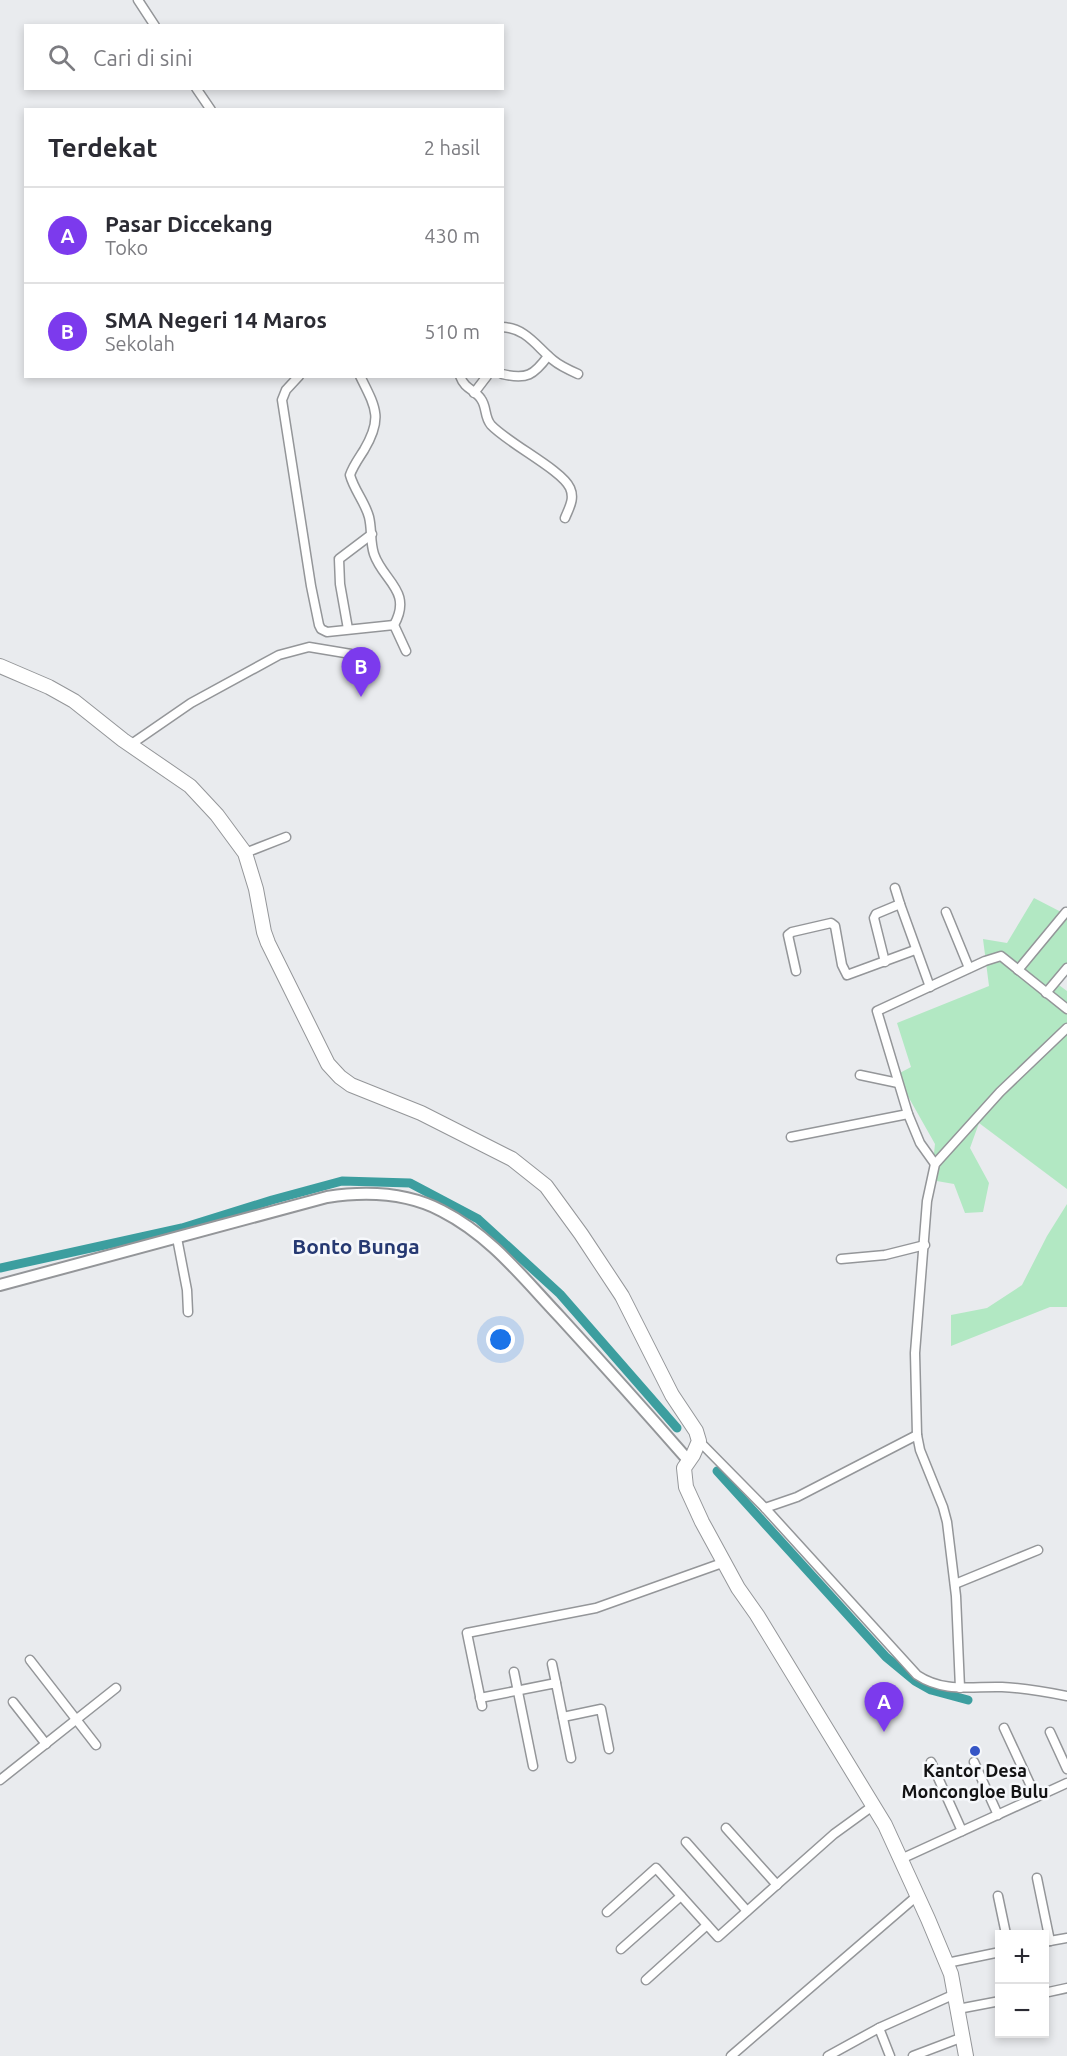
<!DOCTYPE html>
<html lang="id">
<meta charset="utf-8">
<style>
:root{--surface:#fff;--page:#f2f2f3;--text:#2b2b33;--muted:#7c7c81;--line:#e1e1e2;--accent:#7c3aed}
body{margin:0;font-family:Ubuntu,sans-serif;background:var(--page);color:var(--text)}
.controls{position:absolute;right:18px;bottom:18px;display:grid;overflow:hidden;border-radius:0px;box-shadow:0 3px 9px #0003}
.controls button{width:54px;height:54px;display:grid;place-items:center;padding:0;border:0;border-bottom:2px solid var(--line);background:var(--surface);color:var(--text);font:30px sans-serif}
.you{position:absolute;left:501px;top:1340px;width:21px;height:21px;margin:-15px;border:4px solid #fff;border-radius:50%;background:#1a73e8;box-shadow:0 0 0 9px #1a73e833}
.badge{display:grid;place-items:center;width:39px;height:39px;border-radius:50%;background:var(--accent);color:#fff;font-size:20px;font-weight:700}
.pin{position:absolute;translate:-50% -50px;filter:drop-shadow(0 2px 3px #0008)}
.pin::after{content:'';position:absolute;top:32px;width:21px;height:18px;background:inherit;clip-path:polygon(0 0,100% 0,50% 100%)}
.list{margin:0;padding:0;list-style:none}
h2{display:flex;justify-content:space-between;align-items:center;height:78px;margin:0;padding:0 24px;font-size:26px}
h2 small{font-size:20px;font-weight:400;color:var(--muted)}
.list li{display:grid;grid-template-columns:39px 1fr auto;gap:18px;align-items:center;box-sizing:border-box;height:96px;padding:0 24px;border-top:2px solid var(--line)}
.list b{display:block;font-size:22px;white-space:nowrap}
.list p{margin:0;font-size:20px;white-space:nowrap;color:var(--muted)}
.list em{font-size:20px;font-style:normal;color:var(--muted)}
.icon{flex:none;width:33px;height:33px;fill:none;stroke:currentColor;stroke-width:2;stroke-linecap:round;stroke-linejoin:round}
.map{position:relative;flex:none;width:1067px;height:2056px;overflow:hidden}
.search{position:absolute;background:var(--surface);box-shadow:0 3px 9px #0003;left:24px;top:24px;width:480px;height:66px;display:flex;align-items:center;gap:15px;box-sizing:border-box;padding:0 21px;border-radius:0px;color:var(--muted);font-size:22px}
.panel{position:absolute;background:var(--surface);box-shadow:0 3px 9px #0003;left:24px;top:108px;width:480px;height:270px;border-radius:0px}
.map>svg:first-child{display:block}
.green{fill:#b2e8c3}
.lines{fill:none;stroke-linecap:round;stroke-linejoin:round}
.canal{stroke:#3c9e9f;stroke-width:9}
.minor-casing{stroke:#949699;stroke-width:11}
.tertiary-casing{stroke:#949699;stroke-width:14}
.primary-casing{stroke:#949699;stroke-width:16}
.minor{stroke:#fff;stroke-width:8}
.tertiary{stroke:#fff;stroke-width:10}
.primary{stroke:#fff;stroke-width:14}
.poi-dot{fill:#3555c6;stroke:#f6f8fb;stroke-width:2}
.labels{text-anchor:middle;stroke-width:5;stroke-linejoin:round;paint-order:stroke}
.poi-label{font-size:18px;font-weight:bold;fill:#131314;stroke:#f6f8fb}
.quarter-label{font-size:21px;font-weight:bold;fill:#263972;stroke:#f6f8fb}
</style>
<div class="map">
<svg width="1067" height="2056" viewBox="0 0 1067 2056">
<rect width="100%" height="100%" fill="#e9ebee"/>
<g class="green">
<path d="M1034,898L1067,915V967L1063,965L1052,980L1067,991V1189L979,1123L970,1148L989,1183L983,1212L965,1213L954,1184L931,1180L935,1144L896,1075L911,1067L897,1023L989,986L983,939L1007,943Z"/>
<path d="M1067,1204V1307H1050L951,1346V1315L987,1308L1022,1285L1047,1236Z"/>
</g>
<g class="lines">
<g class="canal">
<path d="M0,1268L182,1228L272,1200L342,1181L410,1183L478,1219L560,1294L677,1428"/>
<path d="M717,1471L886,1657L915,1681L931,1690L968,1700"/>
</g>
<g class="minor-casing">
<g id="minor">
<path d="M138,0L155,26"/>
<path d="M196,88L211,110"/>
<path d="M502,327C526,328 536,346 553,360C560,366 569,370 578,374"/>
<path d="M502,374C527,380 534,375 548,356"/>
<path d="M299,376L286,390L282,400L311,586L319,625L321,629L327,632L394,625L406,651"/>
<path d="M360,376C376,408 383,418 364,450C359,458 353,466 350,475C354,490 365,502 369,517C372,529 370,542 374,554C383,581 413,591 394,625"/>
<path d="M460,376C465,390 475,389 481,399C487,407 484,417 491,425C509,444 562,470 570,488C575,499 569,508 565,518"/>
<path d="M474,393L487,376"/>
<path d="M348,629L340,584L339,559L372,534"/>
<path d="M130,745L191,703L279,655L309,647L351,654L370,664"/>
<path d="M245,853L286,837"/>
<path d="M895,888L900,904"/>
<path d="M946,912L969,968"/>
<path d="M885,962L874,918L876,914L900,904L930,987"/>
<path d="M1018,970L1066,912"/>
<path d="M796,971L788,935L792,932L831,923L835,926L842,965L847,975L915,950"/>
<path d="M1046,993L1067,968"/>
<path d="M860,1075L898,1083"/>
<path d="M791,1137L908,1114"/>
<path d="M935,1164L920,1143L908,1114L877,1011L985,961L1001,956L1067,1009"/>
<path d="M177,1238L187,1290L188,1312"/>
<path d="M841,1259L885,1255L925,1245"/>
<path d="M699,1441L765,1508L917,1675C944,1693 972,1686 1002,1687C1024,1688 1046,1692 1067,1696"/>
<path d="M765,1508L797,1497L917,1435"/>
<path d="M955,1584L1038,1550"/>
<path d="M30,1660L96,1745"/>
<path d="M552,1664L556,1683"/>
<path d="M514,1672L533,1766"/>
<path d="M960,1688L956,1596L947,1522L943,1507L920,1450L917,1435L915,1353L927,1201L935,1164L1000,1092L1067,1028"/>
<path d="M480,1698L556,1683L571,1758"/>
<path d="M13,1702L46,1744"/>
<path d="M482,1706L467,1633L596,1608L725,1562"/>
<path d="M563,1717L601,1709L609,1749"/>
<path d="M1004,1728L1036,1797"/>
<path d="M1050,1732L1067,1769"/>
<path d="M931,1762L962,1831"/>
<path d="M974,1762L998,1815"/>
<path d="M0,1780L116,1688"/>
<path d="M726,1828L777,1885"/>
<path d="M686,1842L747,1911"/>
<path d="M901,1859L1067,1783"/>
<path d="M1037,1878L1050,1941"/>
<path d="M998,1896L1006,1934"/>
<path d="M607,1912L656,1868L718,1937L834,1834L874,1805"/>
<path d="M1044,1942L1067,1938"/>
<path d="M621,1949L681,1896"/>
<path d="M947,1963L1000,1952"/>
<path d="M646,1980L707,1925"/>
<path d="M1044,1993L1067,1988"/>
<path d="M958,2009L1000,2001"/>
<path d="M879,2028L890,2056"/>
<path d="M731,2056L918,1895"/>
<path d="M828,2056L879,2028L955,1994"/>
<path d="M913,2056L963,2037"/>
</g>
</g>
<g class="tertiary-casing">
<path id="tertiary" d="M0,1285L327,1197C366,1191 406,1192 442,1211C491,1236 523,1278 560,1317C603,1364 646,1412 688,1460"/>
</g>
<g class="primary-casing">
<path id="primary" d="M0,666L49,687L74,701L123,740L190,786L217,815L245,853L256,889L264,932L268,943L328,1064L340,1077L351,1085L421,1113L512,1159L546,1186L581,1234L622,1296L672,1395L696,1431L699,1441L693,1455L684,1468L686,1487L702,1522L738,1588L757,1615L885,1825L928,1919L951,1974L966,2056"/>
</g>
<use href="#minor" class="minor"/>
<use href="#tertiary" class="tertiary"/>
<use href="#primary" class="primary"/>
</g>
<circle class="poi-dot" cx="975" cy="1751" r="6"/>
<g class="labels">
<g class="poi-label">
<text x="975" y="1777">Kantor Desa<tspan x="975" dy="21">Moncongloe Bulu</tspan></text>
</g>
<g class="quarter-label">
<text x="356" y="1254">Bonto Bunga</text>
</g>
</g>
</svg>
<div class="controls">
<button>+</button>
<button>−</button>
</div>
<div class="you"></div>
<div class="pin badge" style="left:884px;top:1732px">A</div>
<div class="pin badge" style="left:361px;top:697px">B</div>
<div class="search"><svg class="icon" aria-label="search" viewBox="0 0 24 24"><circle cx="10" cy="10" r="6"/><path d="M15 15l6 6"/></svg>Cari di sini</div>
<section class="panel">
<h2>Terdekat<small>2 hasil</small></h2>
<ul class="list">
<li><span class="badge">A</span><div><b>Pasar Diccekang</b><p>Toko</p></div><em>430 m</em></li>
<li><span class="badge">B</span><div><b>SMA Negeri 14 Maros</b><p>Sekolah</p></div><em>510 m</em></li>
</ul>
</section>
</div>
